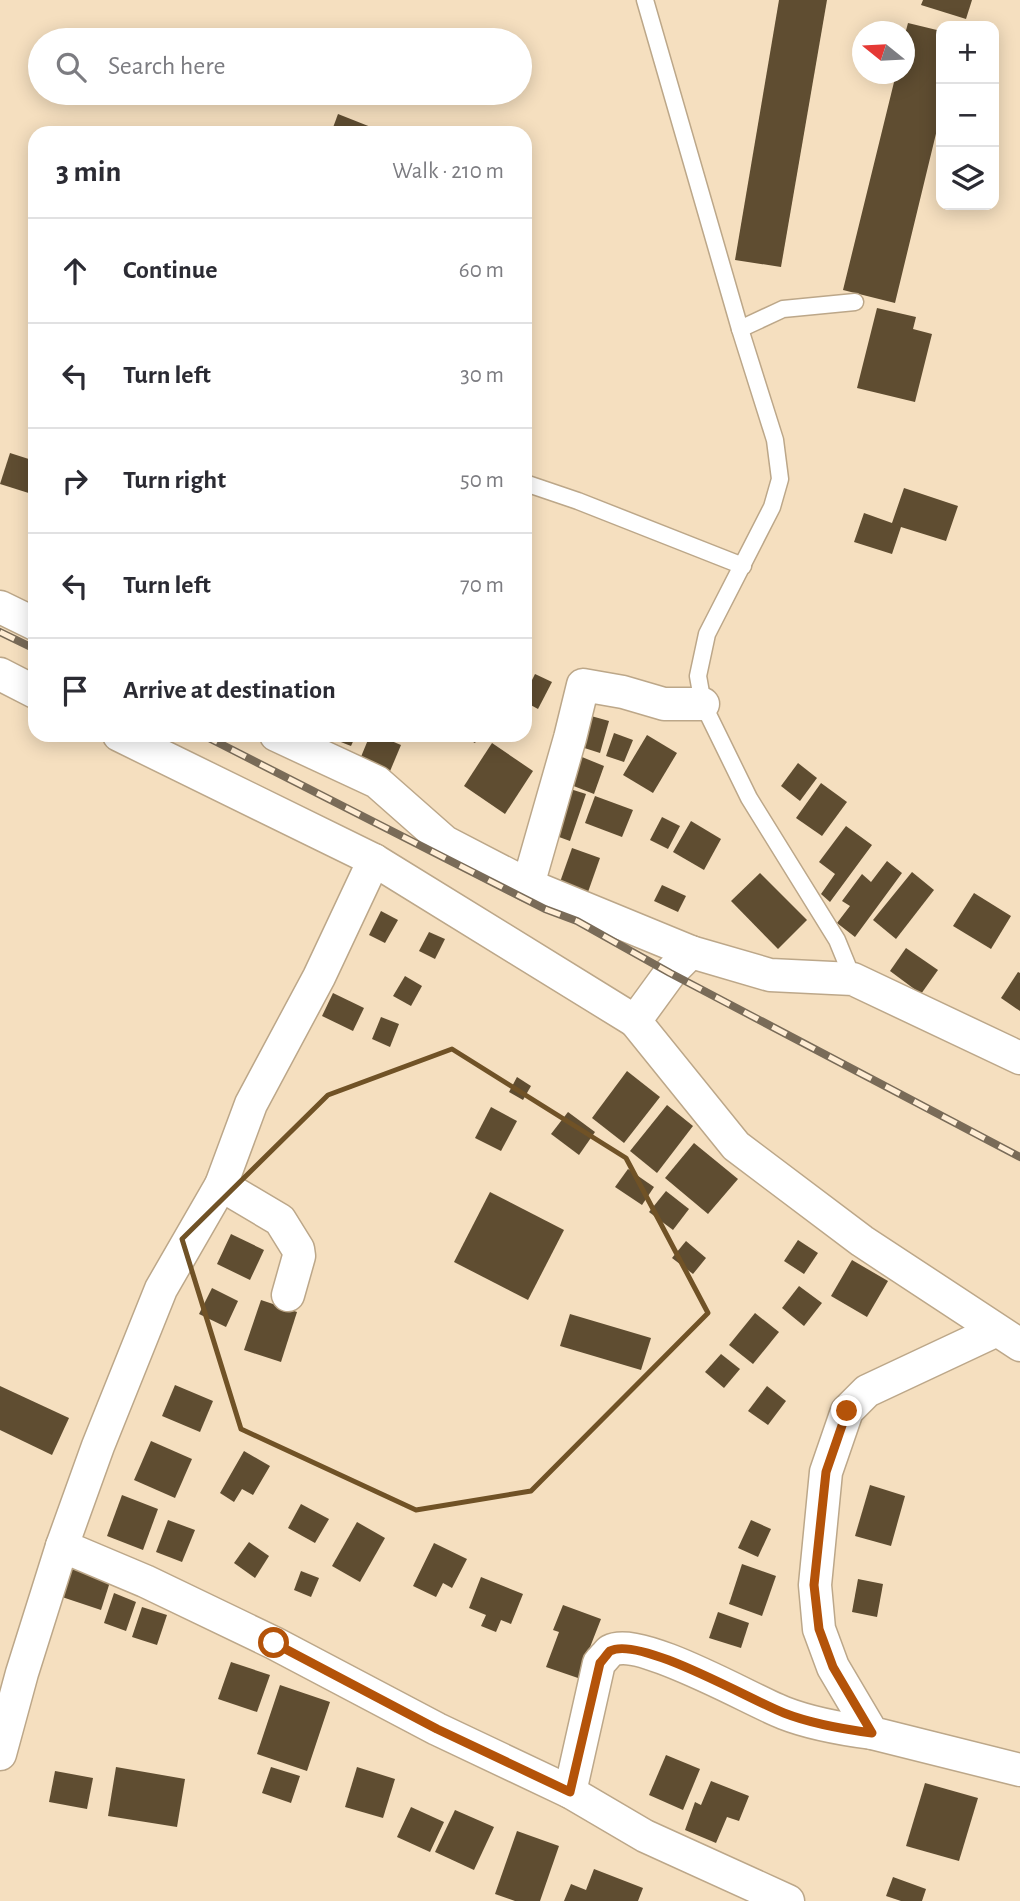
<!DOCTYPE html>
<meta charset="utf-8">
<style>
:root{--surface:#fff;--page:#f2f2f3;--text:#2b2b33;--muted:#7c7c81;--line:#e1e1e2}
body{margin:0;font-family:"Alegreya Sans",sans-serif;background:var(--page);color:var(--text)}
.controls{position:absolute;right:21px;top:21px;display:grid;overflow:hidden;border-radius:14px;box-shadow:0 4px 18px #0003}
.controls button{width:63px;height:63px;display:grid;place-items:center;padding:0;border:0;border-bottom:2px solid var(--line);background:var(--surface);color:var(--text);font:35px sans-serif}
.compass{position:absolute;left:852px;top:21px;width:63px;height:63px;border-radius:50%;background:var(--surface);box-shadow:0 4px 18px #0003;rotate:288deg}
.stop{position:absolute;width:21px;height:21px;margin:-16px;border:5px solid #b45309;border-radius:50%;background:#fff}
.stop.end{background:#b45309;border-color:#fff;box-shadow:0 2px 7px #0008}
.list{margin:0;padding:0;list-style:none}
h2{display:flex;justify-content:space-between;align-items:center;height:91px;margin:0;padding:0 28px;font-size:30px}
h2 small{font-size:23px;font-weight:400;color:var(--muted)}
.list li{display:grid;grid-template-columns:46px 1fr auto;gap:21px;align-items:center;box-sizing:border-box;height:105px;padding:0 28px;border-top:2px solid var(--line)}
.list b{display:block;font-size:26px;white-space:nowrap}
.list em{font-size:23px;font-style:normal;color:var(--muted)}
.icon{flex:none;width:38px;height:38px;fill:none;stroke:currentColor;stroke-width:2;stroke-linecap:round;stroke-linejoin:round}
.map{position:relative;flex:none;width:1020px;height:1901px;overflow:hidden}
.search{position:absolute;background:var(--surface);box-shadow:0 4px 18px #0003;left:28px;top:28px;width:504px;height:77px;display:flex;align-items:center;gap:18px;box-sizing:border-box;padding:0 24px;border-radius:38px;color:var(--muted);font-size:26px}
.panel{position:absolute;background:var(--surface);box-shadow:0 4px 18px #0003;left:28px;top:126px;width:504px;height:616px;border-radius:21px}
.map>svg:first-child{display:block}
.building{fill:#5f4d31}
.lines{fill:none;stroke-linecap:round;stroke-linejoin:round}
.service-casing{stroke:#bca789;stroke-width:19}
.minor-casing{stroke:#bca789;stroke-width:35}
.service{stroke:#fff;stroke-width:16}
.minor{stroke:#fff;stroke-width:32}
.rail-casing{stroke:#796b58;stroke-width:8}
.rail{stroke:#ffedd4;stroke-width:5;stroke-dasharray:16;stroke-linecap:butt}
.route{stroke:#b45309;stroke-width:9}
.marked{fill:none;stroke:#705226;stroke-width:5;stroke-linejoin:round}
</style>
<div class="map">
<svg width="1020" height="1901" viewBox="0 0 1020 1901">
<rect width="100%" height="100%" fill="#f5dfbf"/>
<g class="building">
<path d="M779,0H827L781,267L735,260Z"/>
<path d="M923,0H972L966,19L921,5Z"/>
<path d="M908,23L941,31V113L895,303L843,290L896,74H904V38Z"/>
<path d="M338,114L386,133H331Z"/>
<path d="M877,308L916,317L913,329L932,334L915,402L857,388Z"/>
<path d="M10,453L35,461V495L0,484Z"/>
<path d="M904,488L958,506L946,541L901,527L892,554L854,542L864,513L892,523Z"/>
<path d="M535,674L552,682L538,709L525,702V694Z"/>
<path d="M584,714L609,721L600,753L575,745Z"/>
<path d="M614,733L633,740L624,762L606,756Z"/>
<path d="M323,735H356L351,746Z"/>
<path d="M370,735H377L401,745L388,776L358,764Z"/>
<path d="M460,735H480L475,743Z"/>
<path d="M647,735L677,753L653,793L623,775Z"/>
<path d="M492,743L533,771L505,814L464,786Z"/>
<path d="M582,757L604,766L594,794L571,785Z"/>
<path d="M798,763L817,778L800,801L781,786Z"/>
<path d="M821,783L847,802L822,836L796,818Z"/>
<path d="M564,787L586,794L570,841L548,833Z"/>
<path d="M595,796L633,810L622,837L585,823Z"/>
<path d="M662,817L680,826L668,849L650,840Z"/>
<path d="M691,821L721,839L704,870L673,852Z"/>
<path d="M846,826L872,845L830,902L821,894L835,874L819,862Z"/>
<path d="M572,848L600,858L588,892L560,882Z"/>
<path d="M887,861L902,873L855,937L837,923L850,906L842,901L862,874L871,882Z"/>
<path d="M912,872L934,890L896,939L873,920Z"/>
<path d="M760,873L807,920L778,949L731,901Z"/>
<path d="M662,885L686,896L678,912L654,901Z"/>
<path d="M974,893L1011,916L991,949L953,926Z"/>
<path d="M381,911L398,920L385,943L369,935Z"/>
<path d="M429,932L445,939L435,959L419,951Z"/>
<path d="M906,948L938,970L921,994L890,971Z"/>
<path d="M1018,972L1020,973V1011L1001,998Z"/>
<path d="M405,976L422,986L411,1006L393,996Z"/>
<path d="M333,993L364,1008L353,1031L322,1016Z"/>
<path d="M381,1017L399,1024L390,1047L372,1039Z"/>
<path d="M627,1071L660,1097L624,1143L592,1118Z"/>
<path d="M517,1077L531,1086L523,1100L509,1092Z"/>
<path d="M667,1105L693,1126L657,1173L630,1151Z"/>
<path d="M491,1107L517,1121L501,1151L475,1138Z"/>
<path d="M568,1112L595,1132L579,1155L551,1134Z"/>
<path d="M694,1143L738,1179L708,1214L665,1178Z"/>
<path d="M628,1169L654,1187L642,1205L615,1187Z"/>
<path d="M666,1191L689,1209L673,1230L649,1212Z"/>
<path d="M490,1192L564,1230L528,1300L454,1262Z"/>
<path d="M231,1234L264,1250L250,1280L217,1264Z"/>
<path d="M798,1240L818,1253L804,1274L784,1261Z"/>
<path d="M686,1241L706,1258L693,1274L672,1258Z"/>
<path d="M852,1260L888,1281L867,1317L831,1296Z"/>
<path d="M799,1286L822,1303L804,1326L782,1308Z"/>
<path d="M212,1288L238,1301L226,1327L199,1314Z"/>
<path d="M261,1300L297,1312L281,1362L244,1350Z"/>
<path d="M755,1313L779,1332L753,1364L729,1345Z"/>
<path d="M570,1314L651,1338L641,1370L560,1346Z"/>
<path d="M721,1354L740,1369L724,1388L705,1372Z"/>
<path d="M175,1385L213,1401L200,1432L162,1416Z"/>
<path d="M0,1386L69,1418L52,1455L0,1430Z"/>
<path d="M767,1386L786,1401L768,1425L748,1411Z"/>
<path d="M151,1441L192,1459L175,1498L134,1480Z"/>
<path d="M244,1451L270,1466L253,1495L242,1489L234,1502L220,1493Z"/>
<path d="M870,1485L905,1496L891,1546L855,1536Z"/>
<path d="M122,1495L158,1509L143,1550L107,1536Z"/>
<path d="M301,1504L329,1519L315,1543L288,1528Z"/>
<path d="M168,1520L195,1530L182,1562L156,1552Z"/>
<path d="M751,1520L771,1529L758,1557L738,1548Z"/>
<path d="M357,1522L385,1538L360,1582L332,1566Z"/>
<path d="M249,1542L269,1556L255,1578L234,1563Z"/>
<path d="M434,1543L467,1559L452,1588L443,1583L436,1597L413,1586Z"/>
<path d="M742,1564L776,1576L762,1616L729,1604Z"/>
<path d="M72,1569L110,1582L101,1610L62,1597Z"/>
<path d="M301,1571L319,1578L311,1597L294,1590Z"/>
<path d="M481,1577L523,1594L511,1624L501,1620L496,1632L481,1626L486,1615L469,1608Z"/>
<path d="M858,1579L883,1584L877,1617L852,1612Z"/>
<path d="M114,1593L136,1602L126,1631L104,1623Z"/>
<path d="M563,1605L601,1619L578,1678L546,1667L559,1632L553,1630Z"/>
<path d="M142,1607L167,1615L157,1645L132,1637Z"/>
<path d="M718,1612L749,1623L741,1648L709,1638Z"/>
<path d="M231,1662L270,1675L257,1712L218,1699Z"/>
<path d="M280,1685L330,1702L307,1771L257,1754Z"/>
<path d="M666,1755L700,1769L683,1810L649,1795Z"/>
<path d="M116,1767L185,1779L177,1827L108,1816Z"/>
<path d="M271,1767L300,1776L291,1803L262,1793Z"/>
<path d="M357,1767L395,1779L383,1818L345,1807Z"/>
<path d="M55,1771L93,1778L87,1809L49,1802Z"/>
<path d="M711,1781L749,1796L739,1821L727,1817L716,1843L685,1830L695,1802L701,1805Z"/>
<path d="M925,1783L978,1798L959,1861L906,1846Z"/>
<path d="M411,1807L444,1822L430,1852L397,1837Z"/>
<path d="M455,1810L494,1827L474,1870L435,1852Z"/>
<path d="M517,1831L559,1846L540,1901H515L495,1894Z"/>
<path d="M594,1869L643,1888L638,1901H564L571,1884L586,1890Z"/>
<path d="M893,1877L926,1889L922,1901H901L886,1896Z"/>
</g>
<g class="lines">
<g class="service-casing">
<g id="service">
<path d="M645,0L740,329L775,440L780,479L772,507L707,634L698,676L703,704L749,798L837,940L853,979"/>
<path d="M740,329L783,309L855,302"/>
<path d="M525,483L578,501L743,566"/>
</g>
</g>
<g class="minor-casing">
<g id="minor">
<path d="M0,607L35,624"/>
<path d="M0,674L35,692"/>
<path d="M119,735L374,860L635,1021L670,973L691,952L770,975L853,979L1020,1058"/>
<path d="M276,735L377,782L445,842L528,885L691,952"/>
<path d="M528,885L570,738L583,685L623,692L664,704H703"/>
<path d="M635,1021L736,1146L862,1241L1020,1345"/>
<path d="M221,1185L280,1220L298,1249L299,1256L288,1295"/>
<path d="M995,1331L867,1391L847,1411L826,1472L815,1585L819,1629L833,1667L872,1733L1020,1770"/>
<path d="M62,1546L145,1581L274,1643L437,1729L570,1792L645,1836L788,1901"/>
<path d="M0,1754L22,1673L62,1546L98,1446L161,1289L221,1185L251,1104L319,977L374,860"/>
<path d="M570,1792L599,1663C602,1660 607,1654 610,1651C640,1635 752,1701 784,1713C812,1724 842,1729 872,1733"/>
</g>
</g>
<use href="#service" class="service"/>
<use href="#minor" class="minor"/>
<g class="rail-casing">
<g id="rail">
<path d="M0,632L35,649"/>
<path d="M203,735L545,909L577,921L670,973L1020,1157"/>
</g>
</g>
<use href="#rail" class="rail"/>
</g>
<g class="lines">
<path class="route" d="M274,1643L437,1729L570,1792L600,1663C603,1660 607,1654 610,1651C639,1635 752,1701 784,1713C812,1724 842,1729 872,1733L833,1667L819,1629L814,1585L826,1472L847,1411"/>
</g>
<path class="marked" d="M452,1049L626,1158L708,1313L531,1491L416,1510L241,1429L182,1239L328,1095Z"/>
</svg>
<div class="controls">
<button>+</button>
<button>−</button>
<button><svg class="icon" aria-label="layers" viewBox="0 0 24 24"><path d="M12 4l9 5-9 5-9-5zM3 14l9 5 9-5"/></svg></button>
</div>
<svg class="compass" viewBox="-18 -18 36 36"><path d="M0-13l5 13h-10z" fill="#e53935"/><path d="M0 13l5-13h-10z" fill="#7c7c81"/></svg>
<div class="stop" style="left:274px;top:1643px"></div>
<div class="stop end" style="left:847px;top:1411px"></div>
<div class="search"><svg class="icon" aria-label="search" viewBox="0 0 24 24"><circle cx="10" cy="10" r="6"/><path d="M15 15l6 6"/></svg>Search here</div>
<section class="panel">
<h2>3 min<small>Walk · 210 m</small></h2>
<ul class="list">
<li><svg class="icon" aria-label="ahead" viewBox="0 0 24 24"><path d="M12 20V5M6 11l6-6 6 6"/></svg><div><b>Continue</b></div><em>60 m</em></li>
<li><svg class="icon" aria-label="left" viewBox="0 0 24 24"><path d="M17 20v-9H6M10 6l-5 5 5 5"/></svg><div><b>Turn left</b></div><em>30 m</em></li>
<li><svg class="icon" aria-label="right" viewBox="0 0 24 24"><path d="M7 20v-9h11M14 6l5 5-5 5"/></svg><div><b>Turn right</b></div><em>50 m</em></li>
<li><svg class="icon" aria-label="left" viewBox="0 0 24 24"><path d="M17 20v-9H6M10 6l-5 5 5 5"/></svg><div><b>Turn left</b></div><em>70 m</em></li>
<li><svg class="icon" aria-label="arrive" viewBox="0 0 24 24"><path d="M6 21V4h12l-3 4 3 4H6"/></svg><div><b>Arrive at destination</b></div></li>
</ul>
</section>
</div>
